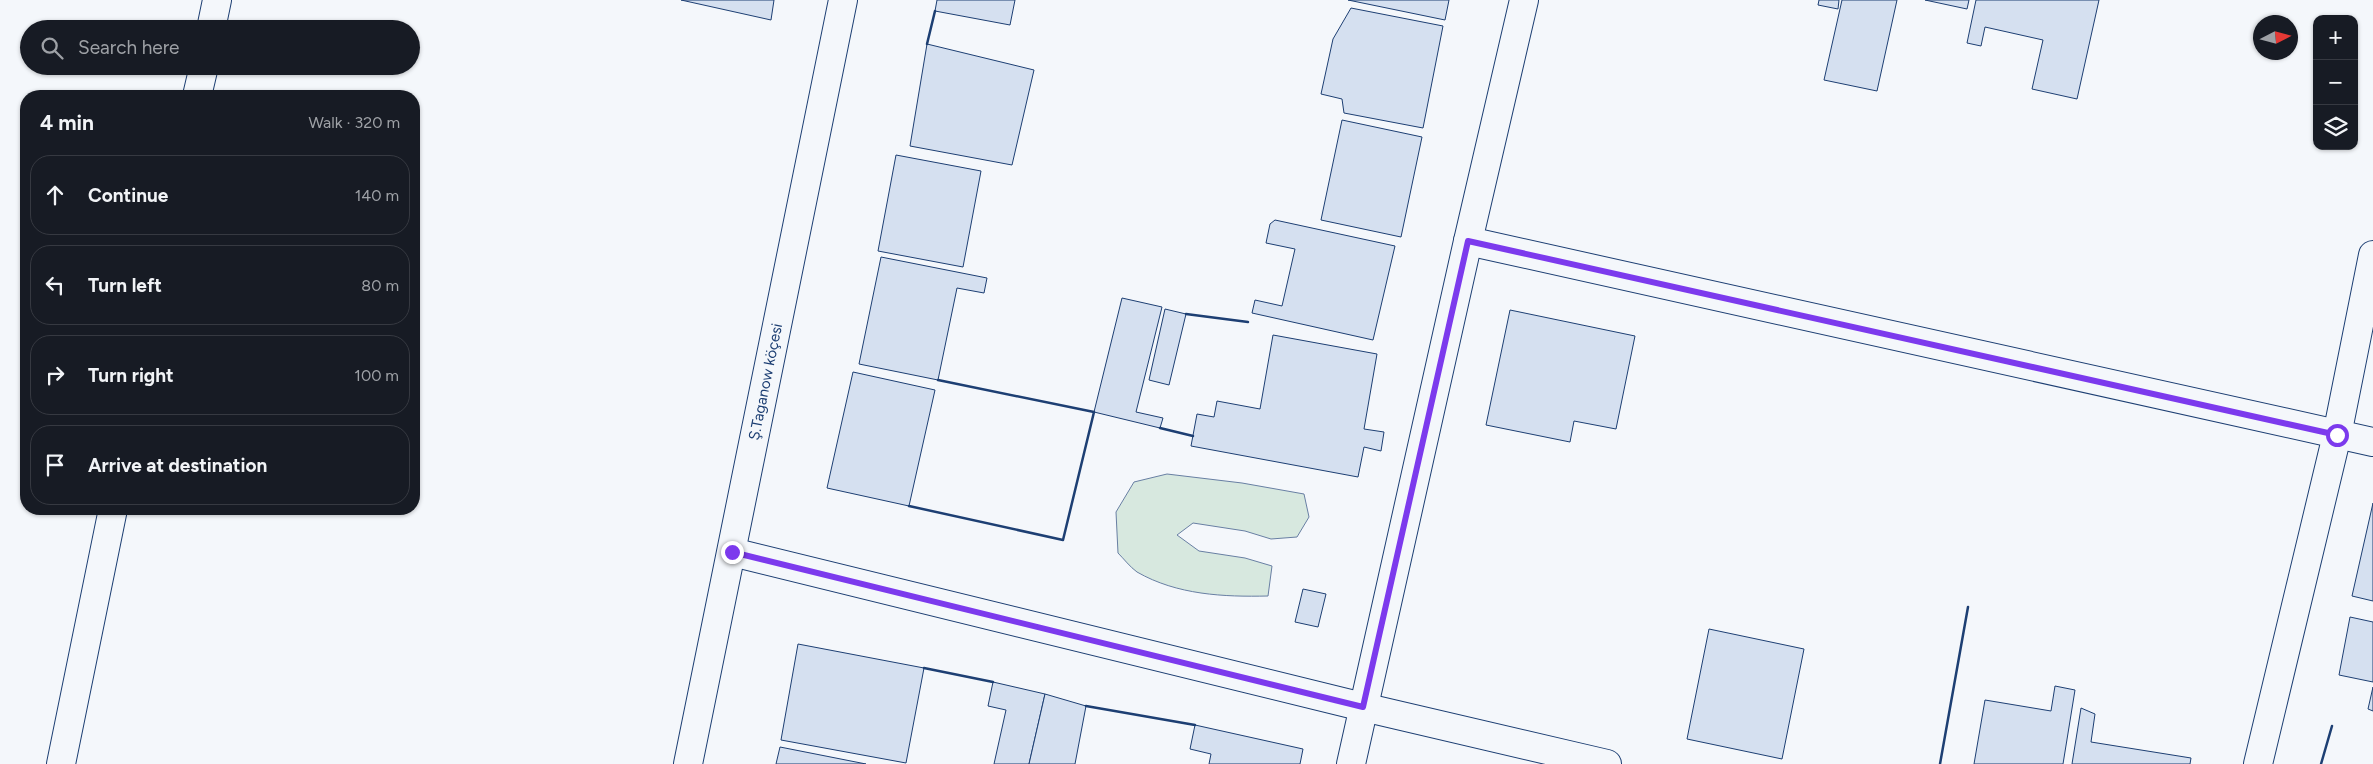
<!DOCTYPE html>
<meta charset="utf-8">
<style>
:root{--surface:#171b24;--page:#242831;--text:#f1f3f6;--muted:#9ea1a6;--line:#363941}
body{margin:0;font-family:Figtree,sans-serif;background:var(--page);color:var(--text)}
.controls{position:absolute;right:15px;top:15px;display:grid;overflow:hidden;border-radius:10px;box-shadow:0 1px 4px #0004}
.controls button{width:45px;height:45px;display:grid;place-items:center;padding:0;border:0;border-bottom:1px solid var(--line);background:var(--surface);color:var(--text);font:25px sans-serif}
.compass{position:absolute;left:2253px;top:15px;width:45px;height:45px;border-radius:50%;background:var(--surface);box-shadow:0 1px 4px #0004;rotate:84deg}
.stop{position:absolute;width:15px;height:15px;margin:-11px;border:4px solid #7c3aed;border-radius:50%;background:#fff}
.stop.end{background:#7c3aed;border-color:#fff;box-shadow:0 1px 5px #0008}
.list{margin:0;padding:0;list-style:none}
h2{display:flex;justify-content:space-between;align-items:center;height:65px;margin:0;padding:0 20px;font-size:21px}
h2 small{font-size:16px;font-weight:400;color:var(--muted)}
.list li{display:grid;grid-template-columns:32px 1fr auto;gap:15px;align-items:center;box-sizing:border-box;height:80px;margin:0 10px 10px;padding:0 10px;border:1px solid var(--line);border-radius:20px}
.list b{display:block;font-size:19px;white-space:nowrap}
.list em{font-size:16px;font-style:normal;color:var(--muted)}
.icon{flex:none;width:28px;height:28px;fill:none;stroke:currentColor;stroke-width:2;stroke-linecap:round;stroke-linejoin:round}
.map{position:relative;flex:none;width:2373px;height:764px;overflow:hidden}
.search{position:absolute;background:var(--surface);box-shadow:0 1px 4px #0004;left:20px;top:20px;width:400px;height:55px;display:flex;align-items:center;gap:12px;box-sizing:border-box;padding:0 18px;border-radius:28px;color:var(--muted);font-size:19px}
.panel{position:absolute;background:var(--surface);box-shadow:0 1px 4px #0004;left:20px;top:90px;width:400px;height:425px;border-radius:20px}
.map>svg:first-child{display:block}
.green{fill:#d7e8df;stroke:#687fa3}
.building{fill:#d5e0f0;stroke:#1d3f73}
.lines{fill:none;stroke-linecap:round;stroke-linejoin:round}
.minor-casing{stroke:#1d3f73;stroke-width:30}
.tertiary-casing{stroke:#1d3f73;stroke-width:30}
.minor{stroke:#f4f7fb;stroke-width:28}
.tertiary{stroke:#f4f7fb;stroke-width:28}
.wall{stroke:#1d3f73;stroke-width:2.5}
.route{stroke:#7c3aed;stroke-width:6}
.labels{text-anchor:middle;stroke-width:4;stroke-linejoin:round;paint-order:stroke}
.street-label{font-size:15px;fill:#1d3f73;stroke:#f4f7fb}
</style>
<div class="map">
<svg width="2373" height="764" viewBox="0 0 2373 764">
<rect width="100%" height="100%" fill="#f4f7fb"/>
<path class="green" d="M1167,474L1242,483L1304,494L1309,517L1297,537L1271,539L1245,531L1193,523L1177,535L1199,551L1245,558L1272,566L1268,596C1224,597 1177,595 1137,572C1130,567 1124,559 1118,553L1116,512L1134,482Z"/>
<g class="building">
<path d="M681,0H774L771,20Z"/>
<path d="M937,0H1015L1010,25L935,11Z"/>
<path d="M1348,0H1449L1445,20Z"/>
<path d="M1819,0H1839L1838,9L1818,5Z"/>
<path d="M1842,0H1897L1877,91L1824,80Z"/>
<path d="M1925,0H1969L1967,9Z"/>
<path d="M1976,0H2099L2077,99L2032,89L2043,40L1985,27L1981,46L1967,43Z"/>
<path d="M1351,8L1443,26L1423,128L1344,113L1342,99L1321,94L1333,39Z"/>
<path d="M927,44L1034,70L1012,165L910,146Z"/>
<path d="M1342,120L1422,137L1401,237L1321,220Z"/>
<path d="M896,155L981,171L963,267L878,251Z"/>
<path d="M1275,220L1395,246L1373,340L1252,313L1255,300L1282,306L1295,249L1266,243L1270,224Z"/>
<path d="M881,257L987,278L984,293L957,288L938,380L859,364Z"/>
<path d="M1122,298L1162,307L1136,412L1163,418L1160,428L1094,412Z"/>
<path d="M1165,309L1186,314L1169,385L1149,380Z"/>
<path d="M1510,310L1635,336L1616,429L1574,421L1570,442L1486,425Z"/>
<path d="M1273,335L1377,354L1364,429L1384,432L1381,451L1364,447L1358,477L1191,446L1197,414L1214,417L1217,401L1260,409Z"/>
<path d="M853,372L935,390L909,506L827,488Z"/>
<path d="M2373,503V601L2352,596Z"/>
<path d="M1303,589L1326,594L1318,627L1295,622Z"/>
<path d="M2350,617L2373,622V682L2339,675Z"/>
<path d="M1709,629L1804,649L1782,759L1687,739Z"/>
<path d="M798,644L924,668L906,763L781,740Z"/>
<path d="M993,682L1045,694L1029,764H994L1006,710L988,706Z"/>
<path d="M2055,686L2075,690L2063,764H1974L1985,700L2051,711Z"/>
<path d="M2373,687V711L2368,709Z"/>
<path d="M1045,694L1086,706L1075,764H1029Z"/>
<path d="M2081,708L2095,714L2091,742L2191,758L2190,764H2072Z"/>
<path d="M1195,725L1303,749L1300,764H1209L1211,754L1190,749Z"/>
<path d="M780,747L866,764H776Z"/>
</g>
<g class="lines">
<g class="minor-casing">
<g id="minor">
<path d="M211,29L217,0"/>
<path d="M197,96L204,66"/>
<path d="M1468,241L2373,442"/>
<path d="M732,552L1363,707L1607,764"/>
<path d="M61,764L113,509"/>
<path d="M1351,764L1468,241L1524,0"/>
<path d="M2258,764L2337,435L2373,255"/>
</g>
</g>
<g class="tertiary-casing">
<g id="tertiary">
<path id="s1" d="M688,764L843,0"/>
</g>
</g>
<use href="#minor" class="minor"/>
<use href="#tertiary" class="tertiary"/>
<g class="wall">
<path d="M927,44L935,11"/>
<path d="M1186,314L1248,322"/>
<path d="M1160,428L1193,436"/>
<path d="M909,506L1063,540L1094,412L938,380"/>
<path d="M924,668L993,682"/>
<path d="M1086,706L1195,725"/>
<path d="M1940,764L1968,607"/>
<path d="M2321,764L2332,726"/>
</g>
</g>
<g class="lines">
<path class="route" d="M732,552L1363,707L1468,241L2337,435"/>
</g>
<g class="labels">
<g class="street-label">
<text dy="5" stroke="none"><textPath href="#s1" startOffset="390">Ş.Taganow köçesi</textPath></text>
</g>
</g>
</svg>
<div class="controls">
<button>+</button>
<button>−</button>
<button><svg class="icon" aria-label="layers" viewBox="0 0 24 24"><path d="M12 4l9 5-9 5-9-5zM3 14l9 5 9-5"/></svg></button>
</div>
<svg class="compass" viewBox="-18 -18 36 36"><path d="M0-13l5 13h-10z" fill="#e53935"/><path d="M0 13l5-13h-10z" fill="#9ea1a6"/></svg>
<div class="stop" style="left:2337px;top:435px"></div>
<div class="stop end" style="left:732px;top:552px"></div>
<div class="search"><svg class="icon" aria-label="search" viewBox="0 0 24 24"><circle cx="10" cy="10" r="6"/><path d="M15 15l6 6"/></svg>Search here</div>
<section class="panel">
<h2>4 min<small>Walk · 320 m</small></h2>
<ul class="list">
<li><svg class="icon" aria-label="ahead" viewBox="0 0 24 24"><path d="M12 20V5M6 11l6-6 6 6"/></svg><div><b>Continue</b></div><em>140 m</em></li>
<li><svg class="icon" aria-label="left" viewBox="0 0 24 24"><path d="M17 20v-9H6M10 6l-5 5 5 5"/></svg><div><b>Turn left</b></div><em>80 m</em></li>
<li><svg class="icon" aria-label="right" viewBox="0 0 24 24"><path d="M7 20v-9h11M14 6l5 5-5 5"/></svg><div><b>Turn right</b></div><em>100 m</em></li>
<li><svg class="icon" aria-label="arrive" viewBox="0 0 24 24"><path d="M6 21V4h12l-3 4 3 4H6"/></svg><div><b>Arrive at destination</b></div></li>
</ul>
</section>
</div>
